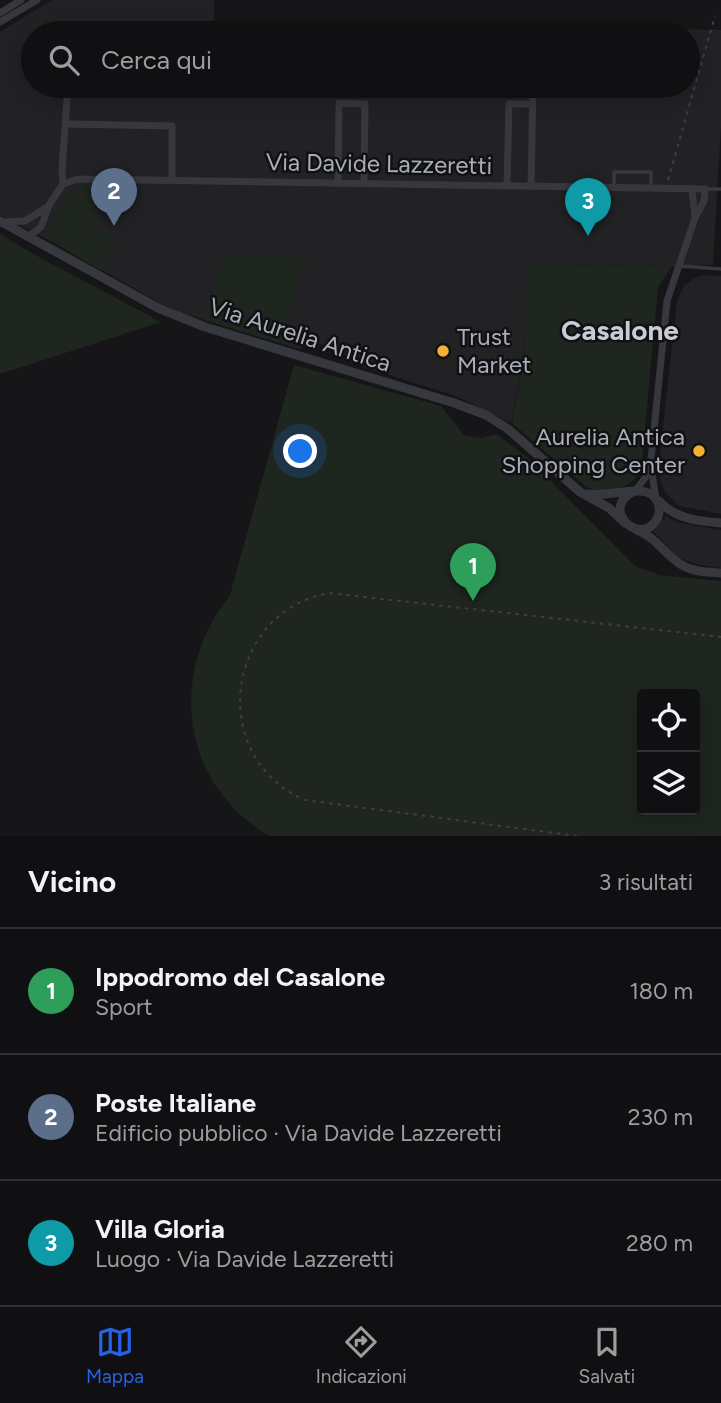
<!DOCTYPE html>
<html lang="it">
<meta charset="utf-8">
<style>
:root{--surface:#101012;--page:#1e1e20;--text:#f1f3f6;--muted:#9c9d9f;--line:#303032;--accent:#2563eb}
body{margin:0;font-family:Figtree,sans-serif;background:var(--page);color:var(--text)}
.controls{position:absolute;right:21px;bottom:21px;display:grid;overflow:hidden;border-radius:7px;box-shadow:0 4px 18px #0003}
.controls button{width:63px;height:63px;display:grid;place-items:center;padding:0;border:0;border-bottom:2px solid var(--line);background:var(--surface);color:var(--text);font:35px sans-serif}
.you{position:absolute;left:301px;top:452px;width:24px;height:24px;margin:-18px;border:5px solid #fff;border-radius:50%;background:#1a73e8;box-shadow:0 0 0 10px #1a73e833}
.badge{display:grid;place-items:center;width:46px;height:46px;border-radius:50%;background:var(--accent);color:#fff;font-size:23px;font-weight:700}
.pin{position:absolute;translate:-50% -58px;filter:drop-shadow(0 2px 4px #0008)}
.pin::after{content:'';position:absolute;top:37px;width:24px;height:21px;background:inherit;clip-path:polygon(0 0,100% 0,50% 100%)}
.list{margin:0;padding:0;list-style:none}
h2{display:flex;justify-content:space-between;align-items:center;height:91px;margin:0;padding:0 28px;font-size:30px}
h2 small{font-size:23px;font-weight:400;color:var(--muted)}
.list li{display:grid;grid-template-columns:46px 1fr auto;gap:21px;align-items:center;box-sizing:border-box;height:126px;padding:0 28px;border-top:2px solid var(--line)}
.list b{display:block;font-size:26px;white-space:nowrap}
.list p{margin:0;font-size:23px;white-space:nowrap;color:var(--muted)}
.list em{font-size:23px;font-style:normal;color:var(--muted)}
.icon{flex:none;width:38px;height:38px;fill:none;stroke:currentColor;stroke-width:2;stroke-linecap:round;stroke-linejoin:round}
.map{position:relative;flex:none;width:721px;height:836px;overflow:hidden}
.search{position:absolute;background:var(--surface);box-shadow:0 4px 18px #0003;left:21px;right:21px;top:21px;height:77px;display:flex;align-items:center;gap:18px;box-sizing:border-box;padding:0 24px;border-radius:38px;color:var(--muted);font-size:26px}
.sheet{height:469px;background:var(--surface)}
nav{display:flex;justify-content:space-around;align-items:center;box-sizing:border-box;height:98px;border-top:2px solid var(--line);background:var(--surface);font-size:19px;color:var(--muted)}
nav a{display:grid;justify-items:center;gap:4px}
nav .on{color:var(--accent)}
.map>svg:first-child{display:block}
.built{fill:#222225;fill-rule:evenodd}
.green{fill:#1e261f;fill-rule:evenodd}
.lines{fill:none;stroke-linecap:round;stroke-linejoin:round}
.path{stroke:#3d3f44;stroke-width:2;stroke-dasharray:3.5 5;stroke-linecap:butt}
.service{stroke:#37383d;stroke-width:3.5}
.minor{stroke:#37383d;stroke-width:7}
.tertiary{stroke:#37383d;stroke-width:9}
.poi-dot{fill:#f2b134;stroke:#111113;stroke-width:2.5}
.labels{text-anchor:middle;stroke-width:5;stroke-linejoin:round;paint-order:stroke}
.street-label{font-size:24px;fill:#a8adb8;stroke:#111113}
.poi-label{font-size:24px;fill:#a8adb8;stroke:#111113;text-anchor:start}
.quarter-label{font-size:28px;font-weight:bold;fill:#c9ccd4;stroke:#111113}
</style>
<div class="map">
<svg width="721" height="836" viewBox="0 0 721 836">
<rect width="100%" height="100%" fill="#161618"/>
<g class="built">
<path d="M52,0H214V21L721,30V125L713,265L671,267L528,263L524,357L511,423L456,396L351,363L341,350L313,342L299,349L182,313L158,302L56,244L0,215V32ZM33,33H688V86H33Z"/>
<path d="M703,275L721,276V514L679,506L664,491L658,472L677,301L684,286L693,279Z"/>
<path d="M666,516L676,522L721,530V568L699,565L679,558L653,531Z"/>
</g>
<g class="green">
<path d="M81,186H94V228L115,241L100,270L56,244L50,231C51,212 62,192 81,186Z"/>
<path d="M0,234L28,251L161,322L0,374Z"/>
<path d="M222,255L305,256L280,343L204,320Z"/>
<path d="M528,263L671,267L658,288L641,471C630,489 603,497 585,486L512,423L524,357Z"/>
<path d="M294,365L441,406L464,435L481,438L497,434L529,459L635,566L659,575L721,581V836H269C180,783 168,673 230,595ZM642,694H695V810H642Z"/>
</g>
<g class="lines">
<g class="path">
<path d="M668,180L715,16"/>
<path d="M577,836L305,800C207,758 224,612 329,593L721,637"/>
</g>
<g class="service">
<path d="M614,187V172H651V188"/>
<path d="M705,189H721"/>
<path d="M680,266L721,269"/>
</g>
<g class="minor">
<path d="M0,13L21,0"/>
<path d="M0,22L37,0"/>
<path d="M71,33L72,25"/>
<path d="M66,124L172,126V180"/>
<path d="M338,183L339,103L365,104L364,183"/>
<path d="M63,184L62,169L68,86"/>
<path d="M507,185L509,104H533"/>
<path d="M531,186L533,86"/>
<path d="M692,189L695,217"/>
<path d="M2,222L25,221L49,206"/>
<path d="M28,237L41,227L49,205L63,184L78,179L705,189L704,201L695,218L667,301L651,459L648,474L636,490"/>
<path d="M651,467L656,499"/>
</g>
<g class="tertiary">
<path d="M0,221L158,308L205,327L454,403L486,415L508,429L580,492L609,508L625,523"/>
<path d="M588,494C609,498 646,482 656,499C660,505 660,513 657,519C641,548 598,509 634,491"/>
<path d="M659,501C676,519 697,521 721,523"/>
<path d="M637,530C656,537 665,555 682,565C693,572 708,572 721,573"/>
</g>
</g>
<g class="poi-dot">
<circle cx="443" cy="351" r="7"/>
<circle cx="699" cy="451" r="7"/>
</g>
<g class="labels">
<g class="street-label">
<text transform="translate(379 164) rotate(1)" y="8">Via Davide Lazzeretti</text>
<text transform="translate(300 335) rotate(18)" y="8">Via Aurelia Antica</text>
</g>
<g class="poi-label">
<text x="457" y="345">Trust<tspan x="457" dy="28">Market</tspan></text>
<text x="685" y="445" text-anchor="end">Aurelia Antica<tspan x="685" dy="28">Shopping Center</tspan></text>
</g>
<g class="quarter-label">
<text x="620" y="340">Casalone</text>
</g>
</g>
</svg>
<div class="controls">
<button><svg class="icon" aria-label="locate" viewBox="0 0 24 24"><circle cx="12" cy="12" r="6"/><path d="M12 2v4M12 18v4M2 12h4M18 12h4"/></svg></button>
<button><svg class="icon" aria-label="layers" viewBox="0 0 24 24"><path d="M12 4l9 5-9 5-9-5zM3 14l9 5 9-5"/></svg></button>
</div>
<div class="you"></div>
<div class="pin badge" style="left:473px;top:601px;background:#2e9e5b">1</div>
<div class="pin badge" style="left:114px;top:226px;background:#5c6f8a">2</div>
<div class="pin badge" style="left:588px;top:236px;background:#0f9aa8">3</div>
<div class="search"><svg class="icon" aria-label="search" viewBox="0 0 24 24"><circle cx="10" cy="10" r="6"/><path d="M15 15l6 6"/></svg>Cerca qui</div>
</div>
<section class="sheet">
<h2>Vicino<small>3 risultati</small></h2>
<ul class="list">
<li><span class="badge" style="background:#2e9e5b">1</span><div><b>Ippodromo del Casalone</b><p>Sport</p></div><em>180 m</em></li>
<li><span class="badge" style="background:#5c6f8a">2</span><div><b>Poste Italiane</b><p>Edificio pubblico · Via Davide Lazzeretti</p></div><em>230 m</em></li>
<li><span class="badge" style="background:#0f9aa8">3</span><div><b>Villa Gloria</b><p>Luogo · Via Davide Lazzeretti</p></div><em>280 m</em></li>
</ul>
</section>
<nav>
<a class="on"><svg class="icon" aria-label="map" viewBox="0 0 24 24"><path d="M3 6l6-2 6 2 6-2v14l-6 2-6-2-6 2zM9 4v14M15 6v14"/></svg>Mappa</a>
<a><svg class="icon" aria-label="directions" viewBox="0 0 24 24"><path d="M12 3l9 9-9 9-9-9zM9 14v-3h6M13 9l2 2-2 2"/></svg>Indicazioni</a>
<a><svg class="icon" aria-label="saved" viewBox="0 0 24 24"><path d="M7 4h10v16l-5-4-5 4z"/></svg>Salvati</a>
</nav>
